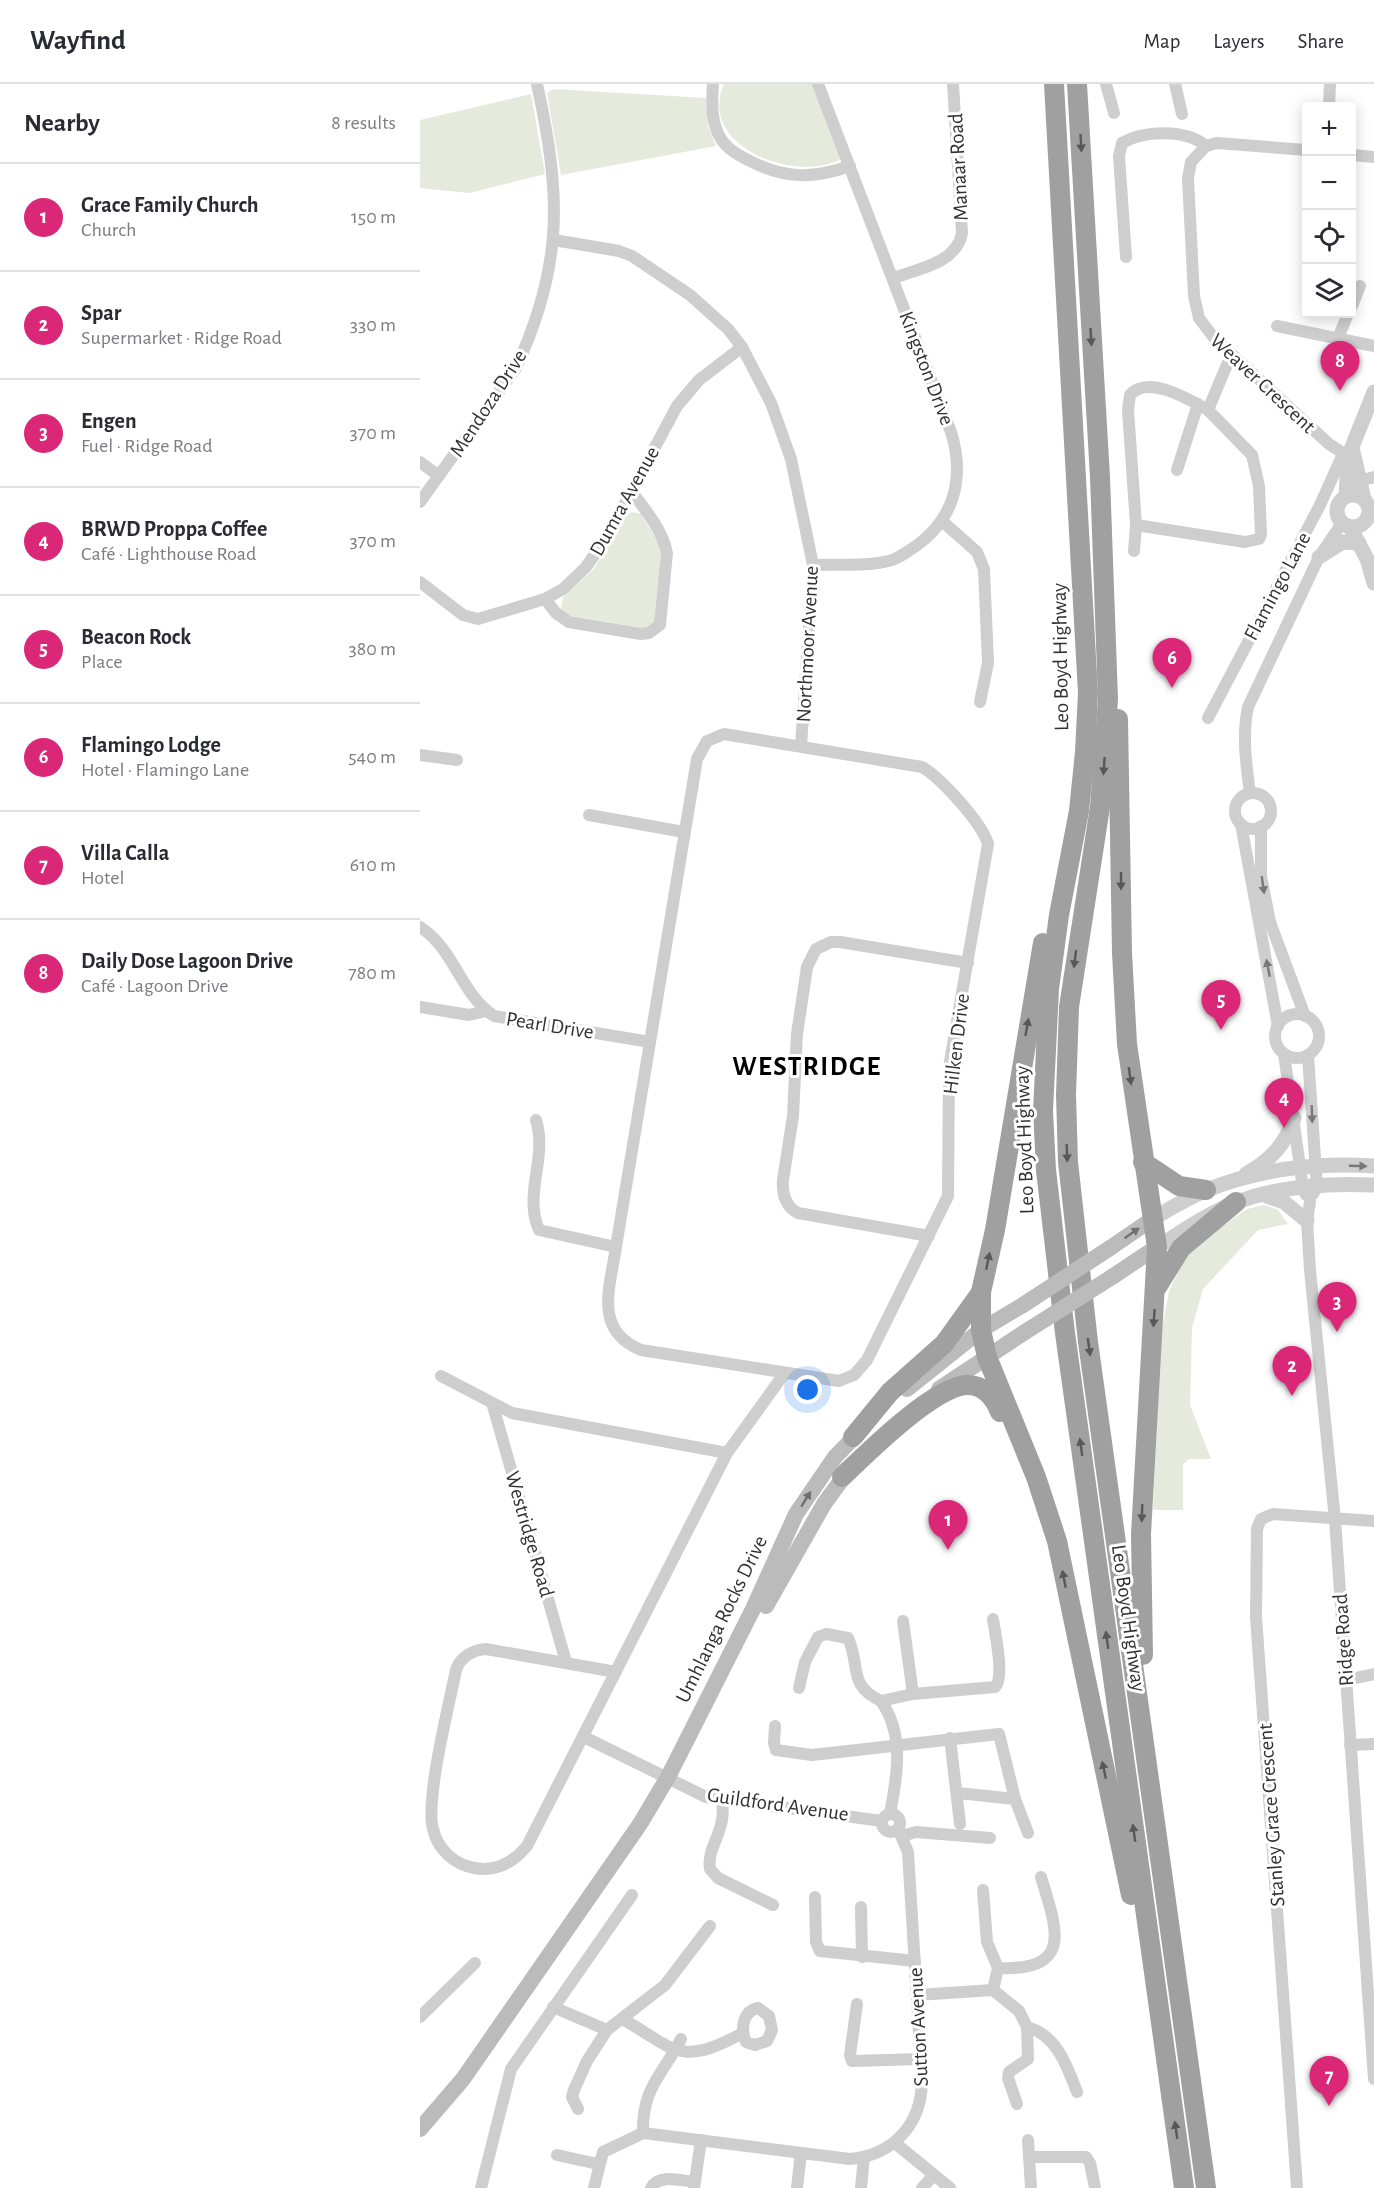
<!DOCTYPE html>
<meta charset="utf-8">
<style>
:root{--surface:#fff;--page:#f2f2f3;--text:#2b2b33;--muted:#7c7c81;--line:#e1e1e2;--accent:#db2777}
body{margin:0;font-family:"Alegreya Sans",sans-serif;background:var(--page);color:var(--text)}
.controls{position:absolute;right:18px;top:18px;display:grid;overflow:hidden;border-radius:6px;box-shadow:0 3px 15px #0003}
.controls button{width:54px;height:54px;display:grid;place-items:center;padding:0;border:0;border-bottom:2px solid var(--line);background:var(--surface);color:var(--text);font:30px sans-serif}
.you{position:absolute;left:388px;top:1306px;width:21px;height:21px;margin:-15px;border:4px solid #fff;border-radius:50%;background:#1a73e8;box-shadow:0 0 0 9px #1a73e833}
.badge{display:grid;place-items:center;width:39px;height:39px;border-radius:50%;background:var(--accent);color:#fff;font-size:20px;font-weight:700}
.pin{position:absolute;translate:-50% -50px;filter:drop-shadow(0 2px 3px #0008)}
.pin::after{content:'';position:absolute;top:32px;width:21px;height:18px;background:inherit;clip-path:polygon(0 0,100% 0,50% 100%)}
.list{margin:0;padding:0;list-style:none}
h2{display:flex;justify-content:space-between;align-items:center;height:78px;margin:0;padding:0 24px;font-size:26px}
h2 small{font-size:20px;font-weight:400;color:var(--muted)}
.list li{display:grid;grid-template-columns:39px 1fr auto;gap:18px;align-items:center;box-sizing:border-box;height:108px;padding:0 24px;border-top:2px solid var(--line)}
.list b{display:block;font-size:22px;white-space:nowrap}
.list p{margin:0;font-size:20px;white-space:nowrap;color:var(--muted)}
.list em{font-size:20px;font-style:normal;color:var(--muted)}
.icon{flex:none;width:33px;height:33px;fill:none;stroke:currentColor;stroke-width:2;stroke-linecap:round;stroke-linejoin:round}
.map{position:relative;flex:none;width:954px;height:2104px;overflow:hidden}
header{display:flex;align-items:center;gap:36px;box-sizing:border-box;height:84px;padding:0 30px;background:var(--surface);border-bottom:2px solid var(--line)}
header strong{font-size:28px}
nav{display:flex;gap:33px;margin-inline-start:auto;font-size:21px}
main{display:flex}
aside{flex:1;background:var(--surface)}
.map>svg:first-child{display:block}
.green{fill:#e6eadd}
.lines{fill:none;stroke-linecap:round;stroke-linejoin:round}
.minor{stroke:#cecece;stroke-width:12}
.tertiary{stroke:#cecece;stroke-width:15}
.secondary{stroke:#bbb;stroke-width:16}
.trunk{stroke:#a0a0a0;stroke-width:20}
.secondary-bridge{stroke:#bbb;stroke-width:16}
.oneway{fill:#585858}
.oneway2{fill:#787878}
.oneway3{fill:#6f6f6f}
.labels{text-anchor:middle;stroke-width:6;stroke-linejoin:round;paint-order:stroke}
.street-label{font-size:21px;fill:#313131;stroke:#fff}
.district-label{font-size:27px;font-weight:bold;letter-spacing:1.5px;fill:#000;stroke:#fff}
</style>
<header>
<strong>Wayfind</strong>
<nav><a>Map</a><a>Layers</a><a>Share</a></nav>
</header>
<main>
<aside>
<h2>Nearby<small>8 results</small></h2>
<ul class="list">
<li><span class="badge">1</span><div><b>Grace Family Church</b><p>Church</p></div><em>150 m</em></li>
<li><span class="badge">2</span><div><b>Spar</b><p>Supermarket · Ridge Road</p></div><em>330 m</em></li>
<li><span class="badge">3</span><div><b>Engen</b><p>Fuel · Ridge Road</p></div><em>370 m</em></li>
<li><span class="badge">4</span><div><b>BRWD Proppa Coffee</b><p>Café · Lighthouse Road</p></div><em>370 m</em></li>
<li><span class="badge">5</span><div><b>Beacon Rock</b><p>Place</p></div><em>380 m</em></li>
<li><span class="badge">6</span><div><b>Flamingo Lodge</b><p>Hotel · Flamingo Lane</p></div><em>540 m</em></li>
<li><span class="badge">7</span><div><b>Villa Calla</b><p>Hotel</p></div><em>610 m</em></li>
<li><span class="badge">8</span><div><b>Daily Dose Lagoon Drive</b><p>Café · Lagoon Drive</p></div><em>780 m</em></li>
</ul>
</aside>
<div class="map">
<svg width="954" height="2104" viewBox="0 0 954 2104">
<rect width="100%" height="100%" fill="#fff"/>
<g class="green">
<path d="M304,0H393L421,75C377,100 276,63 304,0Z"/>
<path d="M134,5L286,14L288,42L296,62L141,91L127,9Z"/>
<path d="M111,10L125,90L49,109L0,104V36Z"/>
<path d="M212,428L221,430L240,461L241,468L238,534L229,545L146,531L141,525L143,513L174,485L205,432Z"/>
<path d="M844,1121L858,1126L868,1140L838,1146L783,1205L772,1244L770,1321L791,1375H769L763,1380V1426H733L741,1250L749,1207L764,1176L776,1161L827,1125Z"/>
</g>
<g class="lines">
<g class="minor">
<path d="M293,0C292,15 291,32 297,47C303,63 316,70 330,77C365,95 393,95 430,82"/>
<path d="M686,0L694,29"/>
<path d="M755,0L762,30"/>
<path d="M909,22L910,0"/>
<path d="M886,66L797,59L786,62L771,78L768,94L774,212L779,234L794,254L909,360L935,377"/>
<path d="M932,71L954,73"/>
<path d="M134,156L199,167L212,172L270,211L308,245L322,263L351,319L371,375L393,481L381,662"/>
<path d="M706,173L699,72L702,59C724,46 766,45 786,62"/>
<path d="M473,194C498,185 537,179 542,149L533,0"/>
<path d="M932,222L940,202"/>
<path d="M857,242L954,262"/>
<path d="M918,254L928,230"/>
<path d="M0,378L19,392"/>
<path d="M757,386L778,320"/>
<path d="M940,397L954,393"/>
<path d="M0,418L96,284C144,180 141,110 117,0"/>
<path d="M522,437L557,468L564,485L568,579L560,618"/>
<path d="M716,441L825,458L839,455L841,451L839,402L832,371L788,326L811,271"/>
<path d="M714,467L716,441L708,326L710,311C728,290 770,316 788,326"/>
<path d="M393,481C418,480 448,483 472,476C481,473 488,467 496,462C535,434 545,393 531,348L398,0"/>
<path d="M0,498L43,531L58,535L125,515L143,505L166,483L188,451L257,322L279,296L322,263"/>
<path d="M125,515L136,529L149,538L221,550L229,549L240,541L247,469C242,445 226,427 212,408"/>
<path d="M788,634L900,421L923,370"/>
<path d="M304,650L502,683C521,694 562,739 568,760L529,983L528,1112L447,1276L434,1291L419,1297L221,1266C173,1246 190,1204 196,1163L277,675L287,657Z"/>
<path d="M0,671L37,676"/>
<path d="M830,709C826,680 822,651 828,623L899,473L922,439"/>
<circle cx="833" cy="727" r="18"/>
<path d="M169,731L264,748"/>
<path d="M821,740L858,942"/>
<path d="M841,742V792L850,838L885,932"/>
<path d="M0,843C34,864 41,911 74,932L230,958"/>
<path d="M0,923L49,931L66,927"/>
<circle cx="877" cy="952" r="22"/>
<path d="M864,970L883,1104L886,1111"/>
<path d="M888,972L897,1103L893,1110"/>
<path d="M116,1036C128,1074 103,1109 119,1146L196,1163"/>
<path d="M890,1118L887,1137L890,1186L915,1436L954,1995"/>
<path d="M509,1152L378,1129C365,1122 362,1110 363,1096L373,1032L377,950L387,883L396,865L411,858H420L548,879"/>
<path d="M21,1292L92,1329L307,1369"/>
<path d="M73,1322L146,1578"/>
<path d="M483,1537L493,1610"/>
<path d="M196,1588L66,1565C53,1566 40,1573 36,1586C29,1621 5,1716 13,1745C18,1766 34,1780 54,1784C76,1788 93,1779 107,1762L307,1369L364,1290"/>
<path d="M926,1596L954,1590"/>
<path d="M379,1604L385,1578L398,1553L406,1550L428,1554C441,1582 427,1601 461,1617L493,1610L575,1603C585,1593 575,1549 573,1535"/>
<path d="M461,1617C485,1651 477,1693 470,1730"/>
<path d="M355,1642L354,1659L356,1666L392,1671L579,1650L595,1715L608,1749"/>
<path d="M164,1653L286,1713L462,1737"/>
<path d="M530,1654L540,1740"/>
<path d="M930,1661L954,1660"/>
<path d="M538,1709L595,1715"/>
<path d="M302,1717C307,1748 286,1763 290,1785L298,1794L353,1821"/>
<circle cx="471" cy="1739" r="9"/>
<path d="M482,1752L496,1748L570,1754"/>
<path d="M563,1806L567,1858L578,1884L573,1906"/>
<path d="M395,1813L396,1858L400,1867L495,1877"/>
<path d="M441,1823L442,1873"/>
<path d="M578,1884C654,1887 637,1846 621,1793"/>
<path d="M497,1911L573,1906L599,1927L607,1943L608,1975L589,1988L588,1994L597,2020"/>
<path d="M437,1920L430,1971L432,1977L501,1975"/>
<path d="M133,1923L187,1946"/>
<path d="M338,1924L349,1932L352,1946L347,1957L335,1961L326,1958C320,1945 323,1927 338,1924Z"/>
<path d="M0,1933L55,1879"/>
<path d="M203,1935C258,1968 261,1982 323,1949"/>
<path d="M607,1943C637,1951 647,1982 657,2008"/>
<path d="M158,2025L152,2013L154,2006L167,1977L187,1946L245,1901L290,1842"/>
<path d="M223,2049L430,2075C473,2071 501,2041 502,1998L488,1768L478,1745"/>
<path d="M223,2049C222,2003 242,1992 261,1955"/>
<path d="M608,2056L611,2104"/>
<path d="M475,2059L530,2104"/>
<path d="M137,2071L178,2080"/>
<path d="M609,2073H666L670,2079L675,2104"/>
<path d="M61,2104L91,1985L212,1811"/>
<path d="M174,2104L183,2068L223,2049"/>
<path d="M231,2104C239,2089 261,2097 275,2098"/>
<path d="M274,2104L281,2056"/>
<path d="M377,2104L381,2069"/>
<path d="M441,2104L444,2073"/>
<path d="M502,2104L513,2092"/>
<path d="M877,2104L836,1533L837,1445L841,1435L853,1430L954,1437"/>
</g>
<g class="tertiary">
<path d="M933,368L944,415"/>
<circle cx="933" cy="427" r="16"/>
<path d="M926,412L928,373L954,308"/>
<path d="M930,443L947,475L954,499"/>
<path d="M899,473L923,458L939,459"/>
<path d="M826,1090C849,1077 866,1061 874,1034"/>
<path d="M844,1111L864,1118L887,1137"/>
<path d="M734,1134C751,1124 769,1113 787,1106C838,1085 899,1078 954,1082"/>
<path d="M737,1163C763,1147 789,1129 817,1118C859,1102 910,1099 954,1101"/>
</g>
<g class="secondary">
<path d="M690,1164L734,1134"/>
<path d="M692,1193L737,1163"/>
<path d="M487,1305L561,1246L603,1221"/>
<path d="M519,1305L605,1248"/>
<path d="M346,1522L404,1420L431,1383"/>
<path d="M0,2045L43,1995L220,1740L248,1693L333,1525L376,1430L415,1373L443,1344"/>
</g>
<g class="trunk">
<path d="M634,0L668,609L665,668L659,727L639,831L629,905L623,1027L626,1086L645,1249L764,2104"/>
<path d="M657,0L680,393L688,615L680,723L649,923L646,1011L648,1078L668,1258L786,2104"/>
<path d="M698,635L702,869L707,960L737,1163L721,1450L723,1571"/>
<path d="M623,859L575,1146L561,1208V1246L567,1273L616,1393L637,1457L711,1811"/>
<path d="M723,1078L759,1102L786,1106"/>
<path d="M737,1203L761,1164L816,1118"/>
<path d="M433,1353L470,1308L524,1260L560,1210"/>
<path d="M422,1393C447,1369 512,1304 546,1301C563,1300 574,1313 580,1328"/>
</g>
<g class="secondary-bridge">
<path d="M603,1221L690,1164"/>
<path d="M605,1248L692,1193"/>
</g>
</g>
<defs><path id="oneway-solid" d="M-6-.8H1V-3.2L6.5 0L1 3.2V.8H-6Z" transform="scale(1.5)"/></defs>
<g class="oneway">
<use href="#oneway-solid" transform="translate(661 59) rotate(87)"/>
<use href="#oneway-solid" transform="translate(671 253) rotate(87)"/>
<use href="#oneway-solid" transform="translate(684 682) rotate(94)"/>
<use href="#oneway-solid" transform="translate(701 797) rotate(90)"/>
<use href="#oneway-solid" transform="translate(655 875) rotate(97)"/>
<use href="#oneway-solid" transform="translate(607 943) rotate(-80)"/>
<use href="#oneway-solid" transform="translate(710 992) rotate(82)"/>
<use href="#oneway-solid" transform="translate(647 1069) rotate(88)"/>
<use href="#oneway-solid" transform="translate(568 1177) rotate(-78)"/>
<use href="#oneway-solid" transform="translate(734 1234) rotate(94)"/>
<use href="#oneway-solid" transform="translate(669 1263) rotate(82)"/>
<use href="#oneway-solid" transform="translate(661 1363) rotate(-98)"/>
<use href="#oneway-solid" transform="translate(722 1429) rotate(92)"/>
<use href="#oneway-solid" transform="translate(644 1495) rotate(-101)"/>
<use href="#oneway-solid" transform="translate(687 1556) rotate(-98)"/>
<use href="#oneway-solid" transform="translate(684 1686) rotate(-102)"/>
<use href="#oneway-solid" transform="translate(714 1749) rotate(-98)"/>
<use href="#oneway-solid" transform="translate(756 2046) rotate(-98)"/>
</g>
<g class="oneway2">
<use href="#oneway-solid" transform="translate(843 801) rotate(82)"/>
<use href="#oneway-solid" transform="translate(848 884) rotate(-101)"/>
<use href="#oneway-solid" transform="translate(892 1030) rotate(88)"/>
<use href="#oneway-solid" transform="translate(938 1082) rotate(2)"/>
</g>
<g class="oneway3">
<use href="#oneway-solid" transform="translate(712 1149) rotate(-35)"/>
<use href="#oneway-solid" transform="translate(386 1415) rotate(-58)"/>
</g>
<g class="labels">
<g class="street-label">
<text transform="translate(538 83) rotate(-93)" y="7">Manaar Road</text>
<text transform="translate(507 284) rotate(69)" y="7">Kingston Drive</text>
<text transform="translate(843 299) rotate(43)" y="7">Weaver Crescent</text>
<text transform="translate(68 319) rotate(-57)" y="7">Mendoza Drive</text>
<text transform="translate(204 417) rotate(-61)" y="7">Dumra Avenue</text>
<text transform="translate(857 502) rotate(-62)" y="7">Flamingo Lane</text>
<text transform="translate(387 560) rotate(-87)" y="7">Northmoor Avenue</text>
<text transform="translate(640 573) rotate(-91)" y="7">Leo Boyd Highway</text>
<text transform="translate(130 941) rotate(9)" y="7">Pearl Drive</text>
<text transform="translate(536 960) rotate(-83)" y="7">Hilken Drive</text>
<text transform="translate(604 1056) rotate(-92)" y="7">Leo Boyd Highway</text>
<text transform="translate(110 1450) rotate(74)" y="7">Westridge Road</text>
<text transform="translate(709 1534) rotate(82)" y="7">Leo Boyd Highway</text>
<text transform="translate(301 1535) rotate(-64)" y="7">Umhlanga Rocks Drive</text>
<text transform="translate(923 1556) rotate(-94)" y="7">Ridge Road</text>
<text transform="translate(358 1720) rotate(8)" y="7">Guildford Avenue</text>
<text transform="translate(851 1731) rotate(-94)" y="7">Stanley Grace Crescent</text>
<text transform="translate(498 1943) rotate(-93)" y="7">Sutton Avenue</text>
</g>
<g class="district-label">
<text x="387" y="991">WESTRIDGE</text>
</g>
</g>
</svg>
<div class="controls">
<button>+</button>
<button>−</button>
<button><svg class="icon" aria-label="locate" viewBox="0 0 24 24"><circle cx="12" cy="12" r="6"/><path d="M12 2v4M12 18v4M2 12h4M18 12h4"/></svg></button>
<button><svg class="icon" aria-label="layers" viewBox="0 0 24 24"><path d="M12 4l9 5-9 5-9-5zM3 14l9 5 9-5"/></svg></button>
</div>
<div class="you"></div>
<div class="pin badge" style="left:528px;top:1466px">1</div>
<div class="pin badge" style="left:872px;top:1312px">2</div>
<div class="pin badge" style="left:917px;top:1248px">3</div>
<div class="pin badge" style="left:864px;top:1044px">4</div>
<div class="pin badge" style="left:801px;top:946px">5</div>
<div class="pin badge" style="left:752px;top:604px">6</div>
<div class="pin badge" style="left:909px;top:2022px">7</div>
<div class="pin badge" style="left:920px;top:307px">8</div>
</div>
</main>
